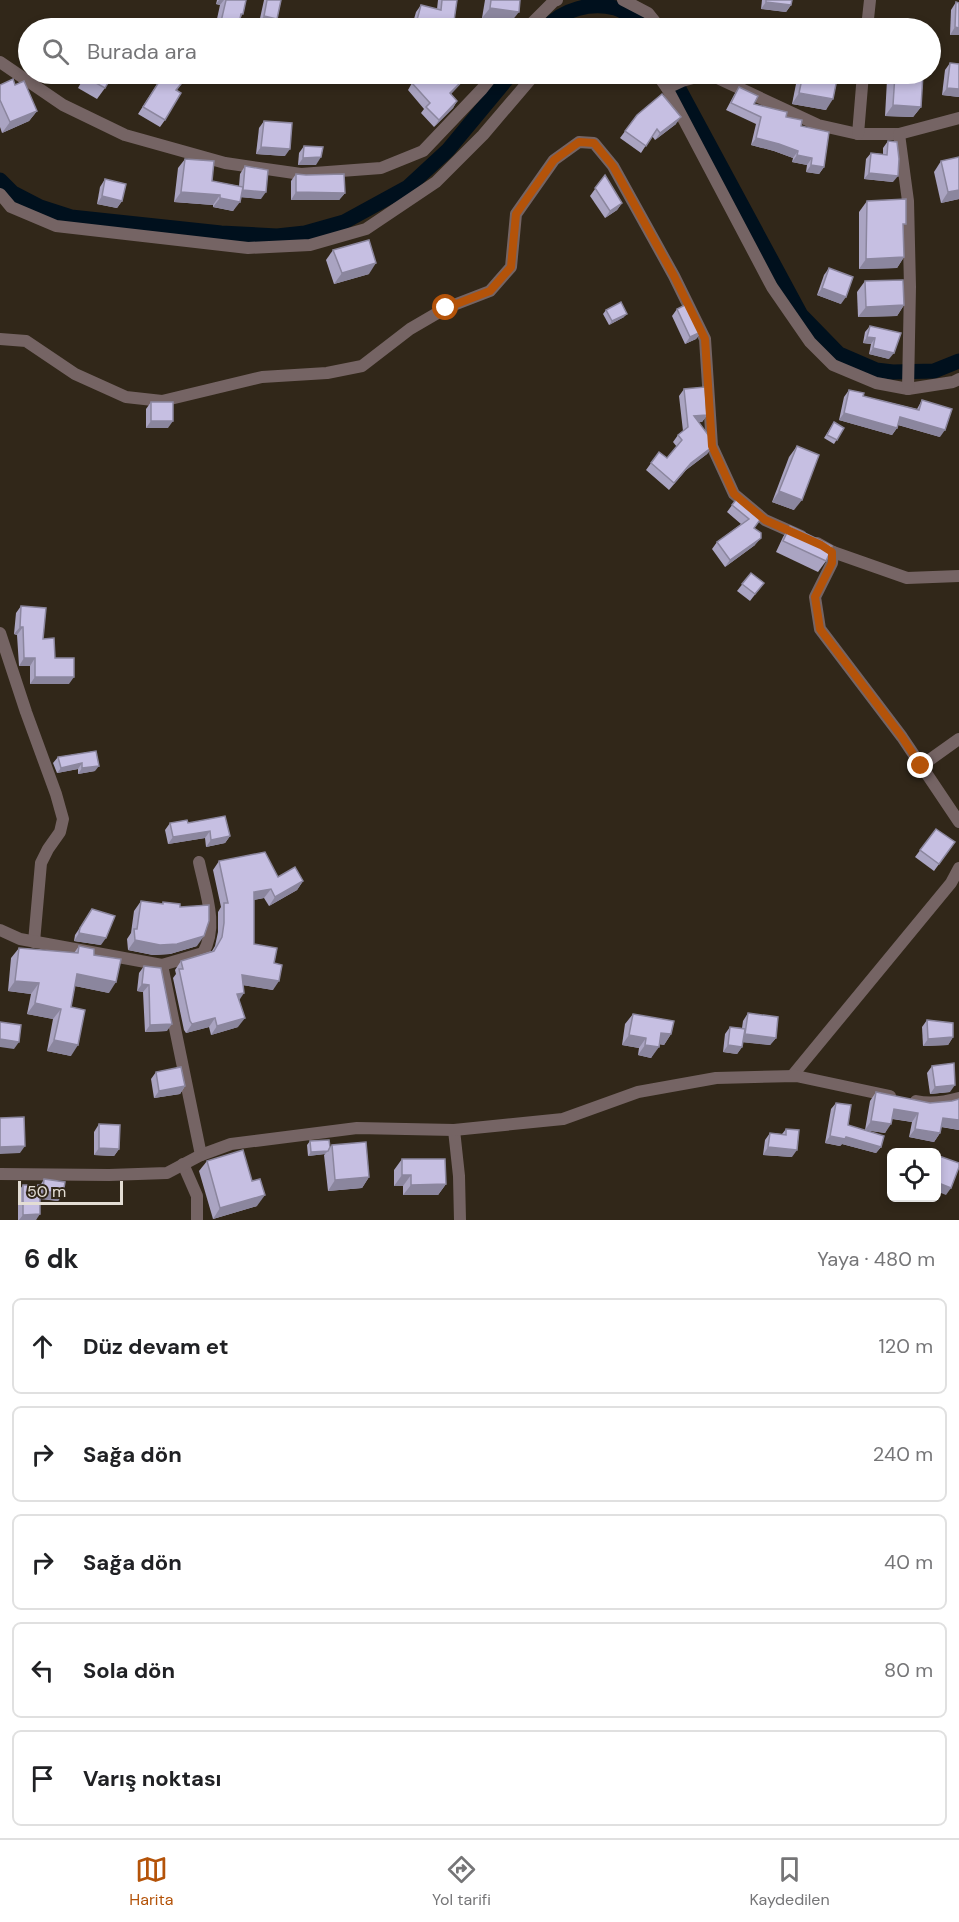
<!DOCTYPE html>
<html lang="tr">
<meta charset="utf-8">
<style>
:root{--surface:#fff;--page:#f2f2f2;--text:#202124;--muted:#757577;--line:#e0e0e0;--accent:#b45309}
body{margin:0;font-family:"DM Sans",sans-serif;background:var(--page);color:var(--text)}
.controls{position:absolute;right:18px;bottom:18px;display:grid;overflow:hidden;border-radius:9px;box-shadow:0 3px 9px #0003}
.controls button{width:54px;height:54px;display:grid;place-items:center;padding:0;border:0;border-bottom:2px solid var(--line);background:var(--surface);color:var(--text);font:30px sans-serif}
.scale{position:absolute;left:18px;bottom:15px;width:105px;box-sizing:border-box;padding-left:6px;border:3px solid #e3ddd4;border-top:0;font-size:16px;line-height:21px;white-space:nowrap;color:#e3ddd4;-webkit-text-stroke:4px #312719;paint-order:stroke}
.stop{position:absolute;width:18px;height:18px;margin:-14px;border:4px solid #b45309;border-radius:50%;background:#fff}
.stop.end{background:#b45309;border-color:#fff;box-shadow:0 2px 6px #0008}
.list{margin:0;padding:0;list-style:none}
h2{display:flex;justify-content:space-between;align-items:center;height:78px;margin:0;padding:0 24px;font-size:26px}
h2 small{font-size:20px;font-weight:400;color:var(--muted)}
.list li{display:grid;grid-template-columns:39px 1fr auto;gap:18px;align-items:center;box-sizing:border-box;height:96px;margin:0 12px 12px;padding:0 12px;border:2px solid var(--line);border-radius:9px}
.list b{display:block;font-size:22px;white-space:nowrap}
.list em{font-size:20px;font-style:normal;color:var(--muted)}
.icon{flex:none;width:33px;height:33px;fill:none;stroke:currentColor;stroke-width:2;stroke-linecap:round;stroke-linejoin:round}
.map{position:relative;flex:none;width:959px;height:1220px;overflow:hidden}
.search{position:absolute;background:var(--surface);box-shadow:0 3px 9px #0003;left:18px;right:18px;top:18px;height:66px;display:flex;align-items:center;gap:15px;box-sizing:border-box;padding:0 21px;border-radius:33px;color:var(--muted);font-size:22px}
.sheet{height:618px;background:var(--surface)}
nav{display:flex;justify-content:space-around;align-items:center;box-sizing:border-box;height:84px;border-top:2px solid var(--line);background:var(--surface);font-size:16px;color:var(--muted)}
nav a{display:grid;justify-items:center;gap:3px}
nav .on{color:var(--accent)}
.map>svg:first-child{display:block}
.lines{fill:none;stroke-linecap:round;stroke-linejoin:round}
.canal{stroke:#00101d;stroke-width:15}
.minor{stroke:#756464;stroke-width:12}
.wall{fill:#aaa4c2}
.shaded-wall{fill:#8b869e}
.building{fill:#c6bfe2;stroke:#8b869e;stroke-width:1.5}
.route{stroke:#b45309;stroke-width:8}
</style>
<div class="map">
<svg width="959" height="1220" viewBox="0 0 959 1220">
<rect width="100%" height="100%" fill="#312719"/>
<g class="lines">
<g class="canal">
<path d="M546,28C563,9 591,2 615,8C626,11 638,22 647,28"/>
<path d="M671,74L801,315L839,354L876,370L893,372L934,371L959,361"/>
<path d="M0,180L13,193L40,207L71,217L221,233L277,236L305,233L344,222L408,187L448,150L511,74"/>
</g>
<g class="minor">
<path d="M623,0L648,13L660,28"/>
<path d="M527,28L554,1L557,0"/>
<path d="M580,28L585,25L616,28"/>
<path d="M867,28L870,0"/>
<path d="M0,62L63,105L125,135L225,163L301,174L381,168L423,151L482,89L494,74"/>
<path d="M657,74L667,88L772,287L810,342L833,365L876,383L908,389L953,382L959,379"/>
<path d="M709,74L818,125L858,134H899L959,118"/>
<path d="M667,88L682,81L708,74"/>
<path d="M858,134L863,74"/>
<path d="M899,134L908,201L910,287L908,389"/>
<path d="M0,194L11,207L56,226L248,248L310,245L366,229L436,182L483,135L535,74"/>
<path d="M0,339L26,341L75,374L126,397L162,401L262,377L327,373L362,366L410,329L446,308L490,291L511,267L516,214L554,160L579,142L594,143L613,166L674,276L705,339L712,446L734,494L765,520L801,536"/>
<path d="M817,543L833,552L832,563L815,597L820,629L902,737L959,822"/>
<path d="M833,552L907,578L959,576"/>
<path d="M0,633L26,712L56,794L63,819L60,832L48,849L41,863L34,942"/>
<path d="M921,766L959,739"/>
<path d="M0,930L20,939L162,965L201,1155"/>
<path d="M162,965L203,953C219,926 205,891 199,862"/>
<path d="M792,1076L951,883L959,868"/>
<path d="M916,1101C930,1104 945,1102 959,1098"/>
<path d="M454,1130L459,1176L460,1220"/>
<path d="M183,1164L197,1196V1220"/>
<path d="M0,1174L109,1175L167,1173L201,1155L231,1144L357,1128L454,1130L563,1119L638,1092L716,1078L796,1076L890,1096"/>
</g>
</g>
<g class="wall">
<path d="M217,0H246L238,28H215L220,5L216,4Z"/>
<path d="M264,0H281L277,19L272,26L259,23Z"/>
<path d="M438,0H457L453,28L414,19L416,12L421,5L437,9Z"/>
<path d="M485,0H520L511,22L482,18Z"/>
<path d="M762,0H792L791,5L786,12L761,9Z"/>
<path d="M956,2L959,3V35H950L951,10Z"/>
<path d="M950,63L959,64V97L942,95L945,70Z"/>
<path d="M86,74H113L105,88L97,99L78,88Z"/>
<path d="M150,74H189L177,90L165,120L160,127L138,114L159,81Z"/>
<path d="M410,74H484L475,84L467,77L451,94L457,101L453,108L434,127L421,113L424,109L408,90L412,83L416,79Z"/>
<path d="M798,74H838L826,110L792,104Z"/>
<path d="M879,74H923L921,107L913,117L885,116L887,80L888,79L878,78Z"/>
<path d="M0,85H15L37,111L29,121L2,133L0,127Z"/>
<path d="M739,87L754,104L786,117L801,126L824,167L819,174L806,172L807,165L792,162L793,158L774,151L751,145L756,124L726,110L734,95Z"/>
<path d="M637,115L676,124L655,140L652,136L641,153L620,138Z"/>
<path d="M264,121L285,156L256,154L259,128Z"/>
<path d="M888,141L893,182L864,179L866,159L871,153L883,154V148Z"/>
<path d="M304,146L316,165H298L299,153Z"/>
<path d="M185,159L212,181L239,186L240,174L245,166L261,199L241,197L233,211L213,207V205L174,202L178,168Z"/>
<path d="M941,161L959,199L941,203L934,172Z"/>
<path d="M296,174L345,193L339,200H291V181Z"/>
<path d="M605,175L622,203L617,210L605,218L590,196Z"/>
<path d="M105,179L122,201L117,208L97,204L100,187Z"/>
<path d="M867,201L903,229L904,257L897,268L859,269V212Z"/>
<path d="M333,250L369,274L334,284L326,260Z"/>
<path d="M829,268L841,304L817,295L824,275Z"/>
<path d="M865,281L904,305L897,316L858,317L857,292Z"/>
<path d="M677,309L701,332L696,339L685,344L672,316Z"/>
<path d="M606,310L624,317L609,325L603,314Z"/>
<path d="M870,326L889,359L869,354L871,344L863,343L865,332Z"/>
<path d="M684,389L707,415L702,422H698L712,447L707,454L686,470L669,490L646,470L659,452L667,458L677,447L673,442L678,435L683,431L679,396Z"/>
<path d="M849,390L863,396L917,409L922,400L940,437L898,425L897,428L892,435L839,420L844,397Z"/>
<path d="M151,402L168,428H146V409Z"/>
<path d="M834,422L844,428L834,444L824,438Z"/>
<path d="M797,446L794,510L772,502L789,457Z"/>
<path d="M738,497L754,528L755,545L725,567L712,549L717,542L741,524L727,512Z"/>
<path d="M790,526L826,561L818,572L776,552L783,537Z"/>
<path d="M751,573L764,583L750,601L737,591Z"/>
<path d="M21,606L55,658L69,684H30V666H19L17,635L14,634L16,613Z"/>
<path d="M96,751L95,771L78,774V769L57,773L53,763L58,757Z"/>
<path d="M170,823H188L230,836L225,843L206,847L205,838L168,844L165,830Z"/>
<path d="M936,829L955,842L934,871L915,857Z"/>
<path d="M219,861L278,877L303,881L297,890L269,906L264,898L254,900V944L274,963L273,990L243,985L239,1000L238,1027L211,1035L209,1027L186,1033L184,1030L173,978L176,974L175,970L181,961L212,951L215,946L218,932V912L221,907L213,870Z"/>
<path d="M141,901L162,904L163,902L180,907L197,946L170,954L153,955L128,950L127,939L131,933L134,911Z"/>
<path d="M92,909L101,945L74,941L75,935Z"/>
<path d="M79,946L94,955L109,993L75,986L71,1007V1056L47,1051L53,1019L27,1014L31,994L8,991L11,958L19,948L74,953Z"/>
<path d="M144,966L167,1031L145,1032L143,992L137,991L139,973Z"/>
<path d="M748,1013L776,1038L770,1045L743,1042L742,1047L737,1054L723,1052L725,1034L730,1027L742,1028L743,1021Z"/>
<path d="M633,1014L671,1034L664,1045L659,1044L651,1058L638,1055L639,1048L622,1045L625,1024Z"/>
<path d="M927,1020L953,1037L948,1045L923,1046L922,1027Z"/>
<path d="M932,1066L950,1092L930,1094L927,1073Z"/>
<path d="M156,1072L185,1086L180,1094L154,1098L151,1079Z"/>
<path d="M876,1092L930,1103L952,1101L959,1099V1130L941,1127L940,1133L934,1142L909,1137L912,1122L892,1119L885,1133L865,1130L870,1101Z"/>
<path d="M836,1103L848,1125L881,1147L876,1153L842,1144L840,1146L825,1143L831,1109Z"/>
<path d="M99,1124L119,1149L114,1156L94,1155V1132Z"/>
<path d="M786,1129L792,1157L763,1155L765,1140L770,1133L782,1134Z"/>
<path d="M310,1141L330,1147L332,1145L369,1177L362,1188L328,1191L324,1155L325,1154L308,1156L307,1145Z"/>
<path d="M402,1159L446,1184L438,1195H403V1186H394V1170Z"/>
<path d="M207,1161L252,1181L257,1206L213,1219L199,1171Z"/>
<path d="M44,1179L63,1194L58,1201L40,1199L36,1220H18V1192L23,1185L40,1186Z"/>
</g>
<g class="shaded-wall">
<path d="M219,0H224L220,5L216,4Z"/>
<path d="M766,2L791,5L786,12L761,9Z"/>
<path d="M490,8L519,12L511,22L482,18Z"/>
<path d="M264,16L277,19L272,26L259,23Z"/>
<path d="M220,26L233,28H218Z"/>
<path d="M955,27L959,28V35H950Z"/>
<path d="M469,74H470L467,77L445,100L450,93Z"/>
<path d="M882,74H892L888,79L878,78Z"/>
<path d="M947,88L959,89V97L942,95Z"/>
<path d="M799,93L833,99L826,110L792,104Z"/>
<path d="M457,101L453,108L434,127L439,120Z"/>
<path d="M893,105L921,107L913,117L885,116Z"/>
<path d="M37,111L29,121L2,133L10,122Z"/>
<path d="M681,117L676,124L655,140L660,133Z"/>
<path d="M756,138L779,144L798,151L793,158L774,151L751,145Z"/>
<path d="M261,147L290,149L285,156L256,154Z"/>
<path d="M797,155L812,158L807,165L792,162Z"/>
<path d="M321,157L316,165H298L303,158Z"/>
<path d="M811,165L824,167L819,174L806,172Z"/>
<path d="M869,173L898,176L893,182L864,179Z"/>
<path d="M243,190L266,192L261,199L238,197Z"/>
<path d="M959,190V199L941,203L948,192Z"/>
<path d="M181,192L220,195L213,205L174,202Z"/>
<path d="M296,192L345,193L339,200H291Z"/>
<path d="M102,196L122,201L117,208L97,204Z"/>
<path d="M220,198L240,202L233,211L213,207Z"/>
<path d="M622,203L617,210L605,218L610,211Z"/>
<path d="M904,257L897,268L859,269L866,259Z"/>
<path d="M376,263L369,274L334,284L342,273Z"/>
<path d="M822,288L846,297L841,304L817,295Z"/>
<path d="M904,305L897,316L858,317L866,307Z"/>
<path d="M627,314L624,317L609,325L612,321Z"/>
<path d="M701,332L696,339L685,344L690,337Z"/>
<path d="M867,337L875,338L871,344L863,343Z"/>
<path d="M873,348L894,353L889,359L869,354Z"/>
<path d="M844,413L897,428L892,435L839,420Z"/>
<path d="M707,415L702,422L689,423L694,416Z"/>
<path d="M900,417L945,430L940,437L895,424Z"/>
<path d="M151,421H173L168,428H146Z"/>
<path d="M712,447L707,454L686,470L669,490L691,463Z"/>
<path d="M779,491L802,500L794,510L772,502Z"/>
<path d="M761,538L755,545L725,567L730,560Z"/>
<path d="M20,627H23L17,635L14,634Z"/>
<path d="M24,658H35L30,666H19Z"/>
<path d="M35,677H74L69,684H30Z"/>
<path d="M82,763L78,769L57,773L61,768Z"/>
<path d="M99,766L95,771L78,774L82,768Z"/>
<path d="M210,831L205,838L168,844L173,837Z"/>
<path d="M230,836L225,843L206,847L211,840Z"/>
<path d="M303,881L297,890L269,906L275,897Z"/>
<path d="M271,889L264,898L247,901L254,892Z"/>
<path d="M79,933L106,938L101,945L74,941Z"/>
<path d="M204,936L197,946L170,954L153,955L128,950L135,940Z"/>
<path d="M77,974L116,982L109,993L70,985Z"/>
<path d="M242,975L279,981L273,990L236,984Z"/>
<path d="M15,981L39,983L31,994L8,991Z"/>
<path d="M142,984L149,985L143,992L137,991Z"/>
<path d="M244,993L238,1002L237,994Z"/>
<path d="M35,1003L61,1009L53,1019L27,1014Z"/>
<path d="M215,1018L209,1027L186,1033L192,1024Z"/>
<path d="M245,1018L238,1027L211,1035L217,1026Z"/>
<path d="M172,1024L167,1031L145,1032L150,1025Z"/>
<path d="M661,1033L671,1034L664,1045L654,1043Z"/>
<path d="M745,1034L776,1038L770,1045L740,1042Z"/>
<path d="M629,1035L646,1038L639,1048L622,1045Z"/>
<path d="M953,1037L948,1045L923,1046L928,1039Z"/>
<path d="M0,1039L19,1042L14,1049L0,1047Z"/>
<path d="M54,1040L78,1045L71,1056L47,1051Z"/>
<path d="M645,1045L659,1047L651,1058L638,1055Z"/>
<path d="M728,1045L742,1047L737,1054L723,1052Z"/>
<path d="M955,1085L950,1092L930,1094L935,1087Z"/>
<path d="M185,1086L180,1094L154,1098L159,1091Z"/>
<path d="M894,1109L918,1113L912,1122L888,1118Z"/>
<path d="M943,1118L959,1120V1130L937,1126Z"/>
<path d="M871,1121L891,1124L885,1133L865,1130Z"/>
<path d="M915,1129L940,1133L934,1142L909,1137Z"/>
<path d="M830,1136L846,1137L881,1147L876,1153L842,1144L840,1146L825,1143Z"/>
<path d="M25,1146L20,1153L0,1154V1147Z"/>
<path d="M768,1147L797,1150L792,1157L763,1155Z"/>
<path d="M99,1148L119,1149L114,1156L94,1155Z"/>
<path d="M328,1151L325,1154L308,1156L311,1152Z"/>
<path d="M402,1175H411L403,1186H394Z"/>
<path d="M369,1177L362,1188L328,1191L335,1180Z"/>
<path d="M936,1182L951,1188L946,1195L936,1191Z"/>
<path d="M446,1184L438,1195H403L411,1185Z"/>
<path d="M43,1191L63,1194L58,1201L38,1198Z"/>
<path d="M265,1195L257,1206L213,1219L220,1208Z"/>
<path d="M40,1214L36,1220H19L23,1215Z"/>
</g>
<g class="building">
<path d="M226,0H246L243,14H241L238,28H233L220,26Z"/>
<path d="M267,0H281L277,19L264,16Z"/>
<path d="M442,0H457L453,28H404L414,19L417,20L421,5L441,10Z"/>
<path d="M491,0H520L519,12L490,8Z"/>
<path d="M766,0H792L791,5L766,2Z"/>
<path d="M956,2L959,3V28L955,27Z"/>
<path d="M950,63L959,64V89L947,88Z"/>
<path d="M87,74H113L105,88L85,77Z"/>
<path d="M164,74H189L176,90L181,93L165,120L143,107Z"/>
<path d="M422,74H469L450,93L457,101L439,120L426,107L430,103L412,83Z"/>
<path d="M476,74H483L480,77Z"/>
<path d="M803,74H838L833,99L799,93Z"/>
<path d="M895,74H923L921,107L893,105Z"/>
<path d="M13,79L15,85L24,81L37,111L10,122L0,100V85Z"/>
<path d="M739,87L758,96L754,104L787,112L786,117L802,120L801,126L829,132L824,167L811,165L812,158L797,155L798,151L779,144L756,138L761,117L731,103Z"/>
<path d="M662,94L681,117L660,133L657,129L646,146L625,131L637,115Z"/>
<path d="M264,121L292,123L290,149L261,147Z"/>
<path d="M888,141L897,142L899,159L898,176L869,173L871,153L887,155Z"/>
<path d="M304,146L323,147L321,157L303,158Z"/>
<path d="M959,157V190L948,192L941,161Z"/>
<path d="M185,159L214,161L212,181L243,187L240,202L220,198V195L181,192Z"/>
<path d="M245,166L268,170L266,192L243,190Z"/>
<path d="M296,174L306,175L344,174L345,193L296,192Z"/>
<path d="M605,175L622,203L610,211L595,188Z"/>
<path d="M105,179L126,184L122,201L102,196Z"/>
<path d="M906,199V224H903L904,257L866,259L867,201Z"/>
<path d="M369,240L376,263L342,273L333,250Z"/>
<path d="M829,268L853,277L846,297L822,288Z"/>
<path d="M903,280L904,305L866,307L865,281Z"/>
<path d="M621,302L627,314L612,321L606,310Z"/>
<path d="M687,304L701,332L690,337L677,309Z"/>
<path d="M870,326L901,333L894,353L873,348L875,338L867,337Z"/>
<path d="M705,387L707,415L694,416L709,436L712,447L691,463L674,483L651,463L659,452L667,458L682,440L678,435L688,427L684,389Z"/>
<path d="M849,390L864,393L863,396L919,410L922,400L952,409L945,430L900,417L897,428L844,413Z"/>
<rect x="151" y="402" width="22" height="19"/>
<path d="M834,422L844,428L837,440L827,435Z"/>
<path d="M797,446L819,455L802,500L779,491Z"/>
<path d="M738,497L762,517L754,528L761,533V538L730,560L717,542L749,519L732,505Z"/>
<path d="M790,526L832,546L831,550L826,561L783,541Z"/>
<path d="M751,573L764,583L755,594L742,584Z"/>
<path d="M21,606L46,608L43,639L54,638L55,658H74V677H35V658H24L23,627H20Z"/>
<path d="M96,751L99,766L82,768V763L61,768L58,757Z"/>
<path d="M225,816L230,836L211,840L210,831L173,837L170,823L187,820L188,823Z"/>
<path d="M936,829L955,842L939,864L920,850Z"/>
<path d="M265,852L278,877L295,867L303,881L275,897L271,889L254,892V944L277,948L274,963L282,965L279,981L242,975L244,993L237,994L245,1018L217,1026L215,1018L192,1024L190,1021L179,969H183L181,961L214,951L222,937L224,923V903H228L219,861Z"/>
<path d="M141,901L163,904V902L180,904V907L209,905V921L204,936L177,944L160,945L135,940L134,929H137Z"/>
<path d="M92,909L115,916L106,938L79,933L80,928Z"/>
<path d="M79,946L94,949V955L121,959L116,982L77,974L71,1007L85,1010L78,1045L54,1040L61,1009L35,1003L39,983L15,981L19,948L78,953Z"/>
<path d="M144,966L161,968L172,1024L150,1025L149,985L142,984Z"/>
<path d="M748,1013L778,1017L776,1038L745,1034Z"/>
<path d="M633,1014L674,1021L671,1034L661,1033L659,1047L645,1045L646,1038L629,1035Z"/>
<path d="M927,1020L953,1023V1037L928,1039Z"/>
<path d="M0,1022L21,1025L19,1042L0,1039Z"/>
<path d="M730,1027L745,1029L742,1047L728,1045Z"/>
<path d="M954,1063L955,1085L935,1087L932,1066Z"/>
<path d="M181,1067L185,1086L159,1091L156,1072Z"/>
<path d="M876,1092L930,1103L952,1101L959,1099V1120L943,1118L940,1133L915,1129L918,1113L894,1109L891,1124L871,1121Z"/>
<path d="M836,1103L851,1105L848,1125L884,1136L881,1147L846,1137L845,1139L830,1136Z"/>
<path d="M24,1117L25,1146L0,1147V1118Z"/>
<path d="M99,1124L120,1125L119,1149L99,1148Z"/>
<path d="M786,1129L799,1130L797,1150L768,1147L770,1133L786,1135Z"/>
<path d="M329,1140L330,1147L328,1151L311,1152L310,1141Z"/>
<path d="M366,1142L369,1177L335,1180L332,1145Z"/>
<path d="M243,1150L252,1181L260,1179L265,1195L220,1208L207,1161Z"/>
<path d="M939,1156L959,1163V1167L951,1188L936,1182V1163Z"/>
<path d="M402,1159H445L446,1184L411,1185V1175H402Z"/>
<path d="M44,1179L65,1182L63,1194L43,1191Z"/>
<path d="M23,1185H40V1214L23,1215Z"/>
</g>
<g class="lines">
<path class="route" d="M446,308L490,291L511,267L516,214L554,160L579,142L594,143L613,166L674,276L705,339L712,446L734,494L765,520L821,545L832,552V563L815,597L820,629L902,737L921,766"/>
</g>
</svg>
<div class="controls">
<button><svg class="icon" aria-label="locate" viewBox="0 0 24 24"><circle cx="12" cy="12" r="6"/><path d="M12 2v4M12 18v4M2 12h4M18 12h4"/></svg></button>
</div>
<div class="scale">50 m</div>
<div class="stop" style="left:446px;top:308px"></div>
<div class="stop end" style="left:921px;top:766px"></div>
<div class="search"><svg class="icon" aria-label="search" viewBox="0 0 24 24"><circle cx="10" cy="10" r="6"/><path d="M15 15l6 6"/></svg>Burada ara</div>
</div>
<section class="sheet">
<h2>6 dk<small>Yaya · 480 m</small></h2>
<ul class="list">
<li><svg class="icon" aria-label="ahead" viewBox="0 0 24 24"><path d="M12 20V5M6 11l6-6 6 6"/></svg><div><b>Düz devam et</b></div><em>120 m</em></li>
<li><svg class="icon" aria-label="right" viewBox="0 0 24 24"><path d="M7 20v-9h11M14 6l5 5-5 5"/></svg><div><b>Sağa dön</b></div><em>240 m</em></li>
<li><svg class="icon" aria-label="right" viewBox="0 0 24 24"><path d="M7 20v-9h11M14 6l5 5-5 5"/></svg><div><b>Sağa dön</b></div><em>40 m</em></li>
<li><svg class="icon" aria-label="left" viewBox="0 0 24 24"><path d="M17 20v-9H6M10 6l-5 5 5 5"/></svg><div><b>Sola dön</b></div><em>80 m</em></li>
<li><svg class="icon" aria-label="arrive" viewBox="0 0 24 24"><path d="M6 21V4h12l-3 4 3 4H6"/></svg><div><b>Varış noktası</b></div></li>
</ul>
</section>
<nav>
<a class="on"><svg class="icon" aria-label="map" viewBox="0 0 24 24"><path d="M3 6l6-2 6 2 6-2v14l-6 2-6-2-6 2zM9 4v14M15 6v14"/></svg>Harita</a>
<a><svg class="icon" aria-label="directions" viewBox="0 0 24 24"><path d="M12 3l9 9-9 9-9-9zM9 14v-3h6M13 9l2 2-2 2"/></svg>Yol tarifi</a>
<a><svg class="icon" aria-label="saved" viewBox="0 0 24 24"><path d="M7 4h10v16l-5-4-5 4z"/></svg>Kaydedilen</a>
</nav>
